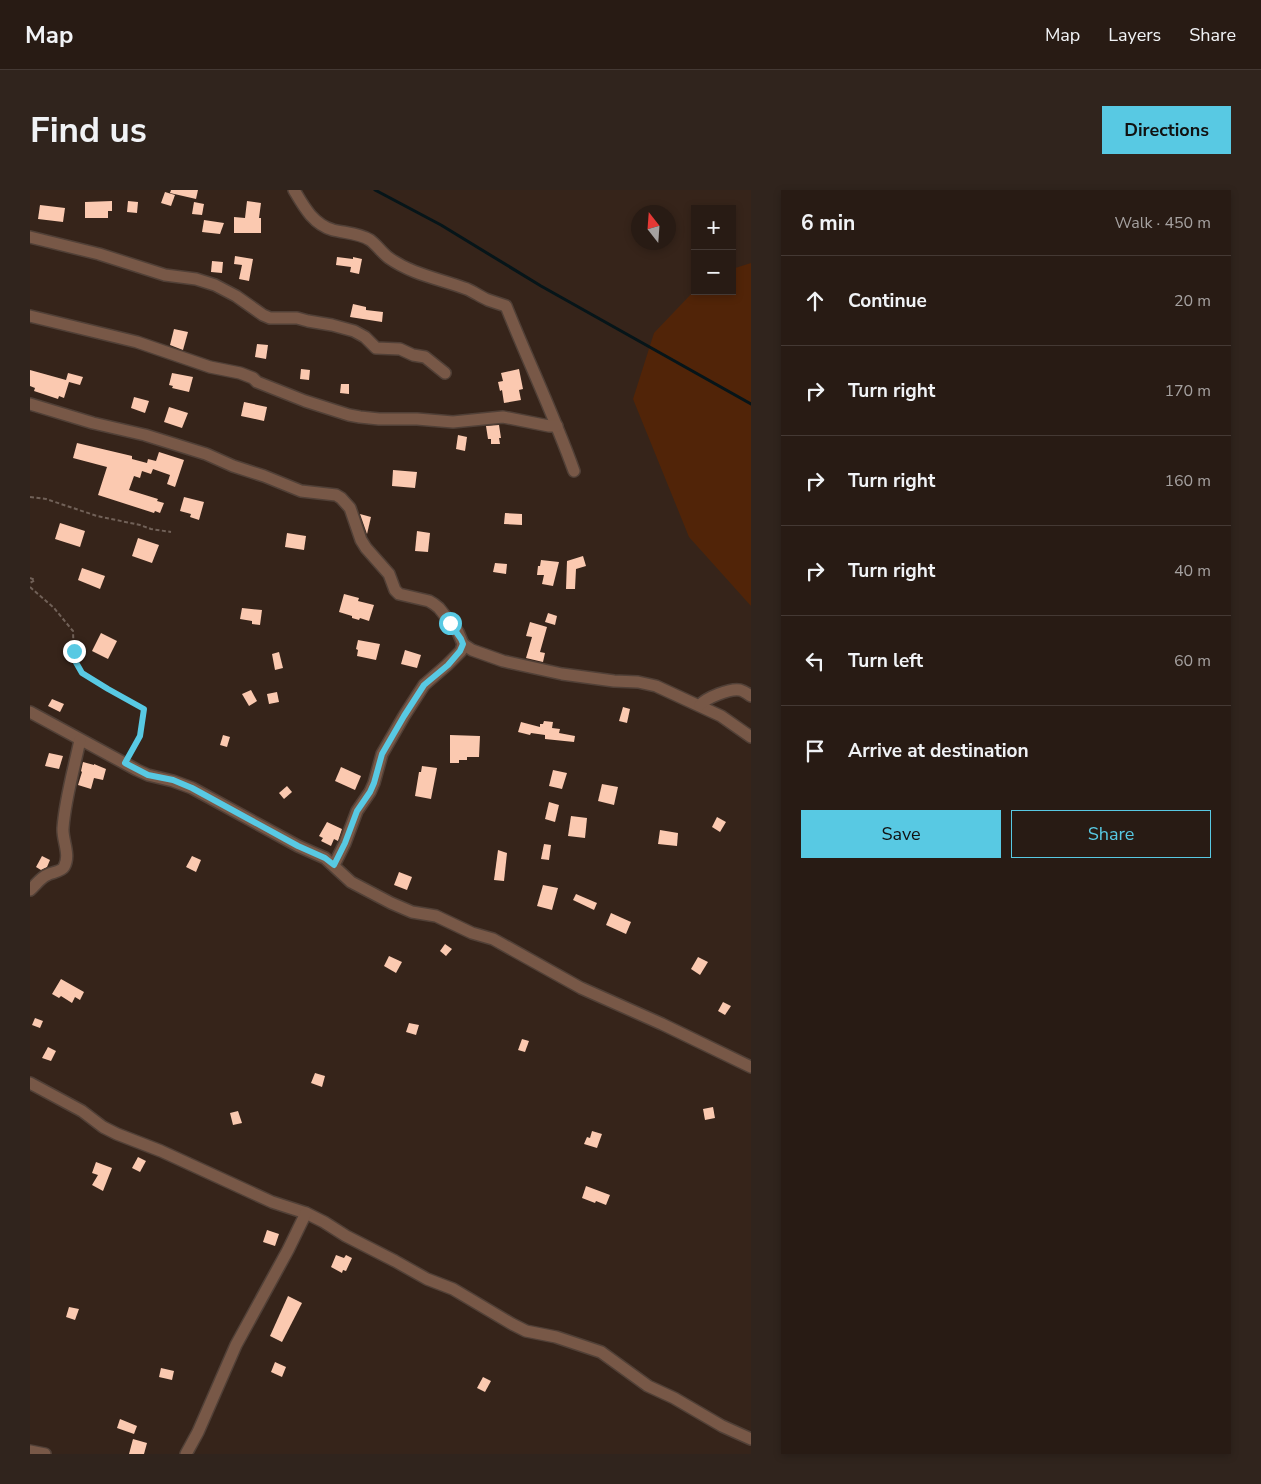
<!DOCTYPE html>
<meta charset="utf-8">
<style>
:root{--surface:#281b14;--page:#30241d;--text:#f1f3f6;--muted:#a5a1a0;--line:#443934;--accent:#58c9e3}
body{margin:0;font-family:"Nunito Sans",sans-serif;background:var(--page);color:var(--text)}
.controls{position:absolute;right:15px;top:15px;display:grid;overflow:hidden;border-radius:0px;box-shadow:0 2px 8px #0003}
.controls button{width:45px;height:45px;display:grid;place-items:center;padding:0;border:0;border-bottom:1px solid var(--line);background:var(--surface);color:var(--text);font:25px sans-serif}
.compass{position:absolute;left:601px;top:15px;width:45px;height:45px;border-radius:50%;background:var(--surface);box-shadow:0 2px 8px #0003;rotate:343deg}
.stop{position:absolute;width:15px;height:15px;margin:-11px;border:4px solid #58c9e3;border-radius:50%;background:#fff}
.stop.end{background:#58c9e3;border-color:#fff;box-shadow:0 1px 5px #0008}
.list{margin:0;padding:0;list-style:none}
h2{display:flex;justify-content:space-between;align-items:center;height:65px;margin:0;padding:0 20px;font-size:21px}
h2 small{font-size:16px;font-weight:400;color:var(--muted)}
.list li{display:grid;grid-template-columns:32px 1fr auto;gap:15px;align-items:center;box-sizing:border-box;height:90px;padding:0 20px;border-top:1px solid var(--line)}
.list b{display:block;font-size:19px;white-space:nowrap}
.list em{font-size:16px;font-style:normal;color:var(--muted)}
.actions{display:flex;gap:10px;padding:15px 20px}
.actions a{flex:1;padding:11px 0;border:1px solid var(--accent);border-radius:0px;text-align:center;font-size:18px;color:var(--accent)}
.actions .main{background:var(--accent);color:#111}
.icon{flex:none;width:28px;height:28px;fill:none;stroke:currentColor;stroke-width:2;stroke-linecap:round;stroke-linejoin:round}
.map{position:relative;flex:none;width:721px;height:1264px;overflow:hidden;border-radius:0px}
header{display:flex;align-items:center;gap:30px;box-sizing:border-box;height:70px;padding:0 25px;background:var(--surface);border-bottom:1px solid var(--line)}
header strong{font-size:24px}
nav{display:flex;gap:28px;margin-inline-start:auto;font-size:18px}
.intro{display:flex;align-items:center;justify-content:space-between;box-sizing:border-box;height:120px;padding:0 30px}
h1{margin:0;font-size:35px}
.button{padding:12px 22px;border-radius:0px;background:var(--accent);color:#111;font-size:18px;font-weight:700}
main{display:flex;gap:30px;padding:0 30px}
aside{flex:1;background:var(--surface);border-radius:0px;box-shadow:0 2px 8px #0003}
.map>svg:first-child{display:block}
.green{fill:#512408}
.lines{fill:none;stroke-linecap:round;stroke-linejoin:round}
.stream{stroke:#061519;stroke-width:3}
.building{fill:#fbc9b0}
.street-casing{stroke:#514037;stroke-width:14}
.path{stroke:#716158;stroke-width:2;stroke-dasharray:4 2.5;stroke-linecap:butt}
.street{stroke:#785847;stroke-width:11}
.route{stroke:#58c9e3;stroke-width:6}
</style>
<header>
<strong>Map</strong>
<nav><a>Map</a><a>Layers</a><a>Share</a></nav>
</header>
<div class="intro"><h1>Find us</h1><a class="button">Directions</a></div>
<main>
<div class="map">
<svg width="721" height="1264" viewBox="0 0 721 1264">
<rect width="100%" height="100%" fill="#36241a"/>
<path class="green" d="M721,73V416L659,347L603,209L624,143L665,100V101H702V79Z"/>
<g class="lines">
<path class="stream" d="M345,0L411,35L511,96L721,214"/>
</g>
<g class="building">
<path d="M141,0H168L166,9L140,3Z"/>
<path d="M135,2L145,5L141,16L131,13Z"/>
<path d="M82,11V21H78V28H55V12Z"/>
<path d="M98,11L108,12L107,23L97,22Z"/>
<path d="M217,11L231,13L229,28H231V43H204V27L215,28Z"/>
<path d="M164,12L174,14L172,25L162,24Z"/>
<path d="M10,15L35,18L33,32L8,29Z"/>
<path d="M174,30L194,33L190,44L172,42Z"/>
<path d="M205,66L223,69L219,91L209,89L212,75L204,74Z"/>
<path d="M307,67L323,69V67L332,69L329,84L320,82L321,77L306,75Z"/>
<path d="M182,71L193,72L192,83L181,82Z"/>
<path d="M323,114L336,117V120L353,122L352,132L320,127Z"/>
<path d="M144,139L158,142L153,160L140,155Z"/>
<path d="M227,154L238,155L236,169L225,167Z"/>
<path d="M271,179L280,180L279,190L270,189Z"/>
<path d="M489,179L493,199L489,200L491,210L474,213L472,200L470,201L468,192L473,191L471,183Z"/>
<path d="M0,180L36,190L38,183L53,187L50,195L39,192L34,208L29,206L28,209L4,201L5,198L0,196Z"/>
<path d="M142,183L163,187L159,202L142,198L143,196L139,195Z"/>
<path d="M311,194H319V204L310,203Z"/>
<path d="M104,207L119,211L115,223L101,218Z"/>
<path d="M214,212L237,217L234,231L211,226Z"/>
<path d="M139,217L158,223L152,238L134,232Z"/>
<path d="M469,235L471,248H469L470,254H461V249H458L456,236Z"/>
<path d="M428,245L437,247L435,261L426,259Z"/>
<path d="M47,253L102,266V269L117,273L118,269L126,271L129,262L154,270L145,297L137,294L140,285L123,279L121,284L112,281L110,288L104,286L99,300L128,309L127,311L134,313L130,323L125,321L124,323L68,305L77,277L43,268Z"/>
<path d="M363,280L387,282L385,298L362,296Z"/>
<path d="M154,307L174,312L169,330L160,327L161,324L150,321Z"/>
<path d="M475,323L492,324V335L474,334Z"/>
<path d="M330,324L341,327L337,344Z"/>
<path d="M30,333L55,341L50,357L25,349Z"/>
<path d="M387,341L400,343L398,362L385,361Z"/>
<path d="M257,343L276,346L274,360L255,357Z"/>
<path d="M108,348L129,355L122,373L102,366Z"/>
<path d="M553,366L556,376L546,379L545,399H536L537,371Z"/>
<path d="M511,370L529,372L523,396L512,394L514,385H507L508,376H510Z"/>
<path d="M465,373L477,374L476,384L463,382Z"/>
<path d="M52,378L75,386L70,399L48,390Z"/>
<path d="M314,404L329,408L328,411L344,415L339,431L330,428L329,430L322,428V426L309,422Z"/>
<path d="M212,418L232,420L230,435L222,434V431L210,429Z"/>
<path d="M518,423L527,426L525,435L515,432Z"/>
<path d="M500,432L517,437L510,462L515,463L513,472L496,468L502,447L496,446Z"/>
<path d="M71,443L87,451L78,469L62,461Z"/>
<path d="M328,450L350,454L346,470L327,466L328,460L326,459Z"/>
<path d="M375,460L391,465L387,478L371,474Z"/>
<path d="M249,462L253,478L245,480L242,464Z"/>
<path d="M221,500L227,511L219,516L212,504Z"/>
<path d="M247,502L249,512L239,514L237,504Z"/>
<path d="M22,509L34,514L30,522L18,516Z"/>
<path d="M593,517L600,519L597,533L589,531Z"/>
<path d="M514,531L523,532L522,538L530,539L529,543L545,546L544,552L515,549V545L501,543L500,545L488,542L491,532L510,537V534H513Z"/>
<path d="M193,545L200,547L197,557L190,555Z"/>
<path d="M420,545L450,546L449,567H437V570H429V573H420Z"/>
<path d="M19,563L33,566L29,579L15,576Z"/>
<path d="M53,572L64,575V574L76,579L73,590L64,588L61,599L48,595L52,582L51,581Z"/>
<path d="M392,576L407,578L401,609L385,606L389,582H391Z"/>
<path d="M311,577L331,586L325,600L305,591Z"/>
<path d="M523,580L537,583L532,599L519,596Z"/>
<path d="M572,594L588,597L584,615L568,611Z"/>
<path d="M257,596L262,602L254,609L249,603Z"/>
<path d="M519,612L529,615L525,632L515,629Z"/>
<path d="M541,626L557,628L555,648L538,646Z"/>
<path d="M687,627L696,632L690,642L682,637Z"/>
<path d="M297,632L312,639L308,651L304,649L301,656L291,651L293,648L289,646Z"/>
<path d="M630,640L648,643L647,656L628,654Z"/>
<path d="M514,654L521,655L519,670L511,669Z"/>
<path d="M468,660L477,663L474,691L464,690Z"/>
<path d="M12,666L20,670L17,677L11,680L6,677Z"/>
<path d="M162,666L171,670L166,682L156,677Z"/>
<path d="M369,682L382,687L377,700L364,695Z"/>
<path d="M513,695L528,698L522,720L507,716Z"/>
<path d="M546,704L567,713L564,720L543,710Z"/>
<path d="M581,723L601,732L596,744L576,735Z"/>
<path d="M415,754L422,759L416,766L410,761Z"/>
<path d="M359,766L372,772L366,783L354,776Z"/>
<path d="M668,767L678,772L670,785L661,779Z"/>
<path d="M31,789L54,802L50,810L45,807L42,813L31,806L29,808L22,804Z"/>
<path d="M693,812L701,816L695,825L688,821Z"/>
<path d="M5,828L13,831L10,838L2,835Z"/>
<path d="M379,833L389,835L386,845L376,842Z"/>
<path d="M492,849L499,851L495,862L488,860Z"/>
<path d="M18,857L26,861L21,871L12,868Z"/>
<path d="M285,883L295,886L292,897L281,893Z"/>
<path d="M683,917L685,928L675,930L673,919Z"/>
<path d="M208,921L212,933L203,935L200,923Z"/>
<path d="M562,941L572,944L567,958L554,954L557,947L560,948Z"/>
<path d="M108,967L116,971L110,982L102,978Z"/>
<path d="M66,972L82,978L73,1001L62,995L68,985L62,983Z"/>
<path d="M556,996L580,1005L576,1015L566,1011L565,1013L552,1008Z"/>
<path d="M237,1040L249,1044L245,1056L233,1052Z"/>
<path d="M306,1065L314,1068L316,1065L322,1068L316,1081L313,1080L312,1083L301,1077Z"/>
<path d="M258,1106L272,1113L252,1152L240,1146Z"/>
<path d="M39,1117L49,1119L45,1130L36,1127Z"/>
<path d="M245,1172L256,1177L252,1187L241,1182Z"/>
<path d="M131,1178L144,1181L142,1190L129,1187Z"/>
<path d="M453,1187L461,1191L455,1202L447,1198Z"/>
<path d="M90,1229L107,1236L104,1244L87,1238Z"/>
<path d="M103,1249L117,1253L114,1264H99Z"/>
</g>
<g class="lines">
<g class="street-casing">
<g id="street">
<path d="M264,0C274,17 283,34 303,40C315,43 329,43 340,50C347,55 352,63 359,68C383,85 411,89 437,99C444,102 451,107 458,110C464,112 470,114 476,116C498,171 524,225 544,281"/>
<path d="M0,47L69,64L135,85L166,89L185,95L206,106L233,125L240,128H267L278,131L302,135L324,141L335,147L346,158L370,159L383,165L395,167L415,183"/>
<path d="M0,126L107,152L180,177L210,183L223,188L227,192L275,211L319,225L330,227L349,229H387L423,232L473,227L519,236H527"/>
<path d="M0,214L63,233L115,245L176,264L203,276L234,286L271,301L306,305L311,308L320,318L331,350L336,358L359,384L365,400L369,404L399,411L404,414L409,418L428,442L433,454L431,461L417,475L394,495L374,526L352,564L344,593L340,602L327,621L315,653L304,675"/>
<path d="M433,454L442,460L473,471L532,484L584,491L608,492L626,496L691,526L721,547"/>
<path d="M670,515C676,508 700,498 710,500C714,501 718,504 721,506"/>
<path d="M0,522L107,580L118,585L143,591L162,598L268,656L295,668L321,692L361,713L382,722L406,726L442,743L463,749L551,798L632,834L721,877"/>
<path d="M0,700C6,695 10,688 17,685C22,682 31,682 34,677C41,665 32,650 33,638C35,609 44,579 50,550"/>
<path d="M0,893L52,921L73,937L87,944L131,961L242,1012L276,1023L294,1032L316,1046L365,1071L397,1089L423,1099L482,1134L496,1141L526,1147L571,1162L618,1196L644,1208L692,1236L721,1249"/>
<path d="M0,1261L15,1264"/>
<path d="M156,1264L168,1242L206,1155L258,1060L276,1023"/>
</g>
</g>
<g class="path">
<path d="M0,307L16,309L67,326L110,335L121,339L141,342"/>
<path d="M0,388L5,390L0,393"/>
<path d="M0,397L24,418L43,441L44,469L53,483L78,499L114,519L109,546L99,564"/>
</g>
<use href="#street" class="street"/>
</g>
<g class="lines">
<path class="route" d="M44,461V469L52,483L78,499L114,519L110,546L95,573L118,585L143,590L162,598L268,656L295,668L304,675L315,653L327,621L340,602L344,593L352,564L374,526L394,495L418,475L430,461L433,454L431,449L420,433"/>
</g>
</svg>
<div class="controls">
<button>+</button>
<button>−</button>
</div>
<svg class="compass" viewBox="-18 -18 36 36"><path d="M0-13l5 13h-10z" fill="#e53935"/><path d="M0 13l5-13h-10z" fill="#a5a1a0"/></svg>
<div class="stop" style="left:420px;top:433px"></div>
<div class="stop end" style="left:44px;top:461px"></div>
</div>
<aside>
<h2>6 min<small>Walk · 450 m</small></h2>
<ul class="list">
<li><svg class="icon" aria-label="ahead" viewBox="0 0 24 24"><path d="M12 20V5M6 11l6-6 6 6"/></svg><div><b>Continue</b></div><em>20 m</em></li>
<li><svg class="icon" aria-label="right" viewBox="0 0 24 24"><path d="M7 20v-9h11M14 6l5 5-5 5"/></svg><div><b>Turn right</b></div><em>170 m</em></li>
<li><svg class="icon" aria-label="right" viewBox="0 0 24 24"><path d="M7 20v-9h11M14 6l5 5-5 5"/></svg><div><b>Turn right</b></div><em>160 m</em></li>
<li><svg class="icon" aria-label="right" viewBox="0 0 24 24"><path d="M7 20v-9h11M14 6l5 5-5 5"/></svg><div><b>Turn right</b></div><em>40 m</em></li>
<li><svg class="icon" aria-label="left" viewBox="0 0 24 24"><path d="M17 20v-9H6M10 6l-5 5 5 5"/></svg><div><b>Turn left</b></div><em>60 m</em></li>
<li><svg class="icon" aria-label="arrive" viewBox="0 0 24 24"><path d="M6 21V4h12l-3 4 3 4H6"/></svg><div><b>Arrive at destination</b></div></li>
</ul>
<div class="actions"><a class="main">Save</a><a>Share</a></div>
</aside>
</main>
